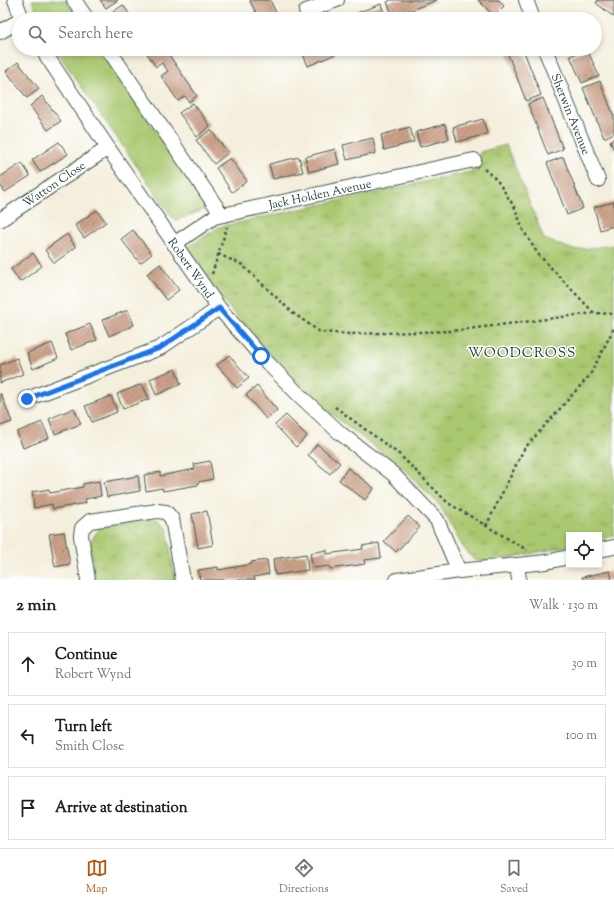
<!DOCTYPE html>
<meta charset="utf-8">
<style>
:root{--surface:#fff;--page:#f6f6f6;--text:#202124;--muted:#757577;--line:#e0e0e0;--accent:#b45309}
body{margin:0;font-family:"Sorts Mill Goudy",serif;background:var(--page);color:var(--text)}
.controls{position:absolute;right:12px;bottom:12px;display:grid;overflow:hidden;border-radius:0px;box-shadow:0 2px 6px #0003}
.controls button{width:36px;height:36px;display:grid;place-items:center;padding:0;border:0;border-bottom:1px solid var(--line);background:var(--surface);color:var(--text);font:20px sans-serif}
.stop{position:absolute;width:12px;height:12px;margin:-9px;border:3px solid #1a73e8;border-radius:50%;background:#fff}
.stop.end{background:#1a73e8;border-color:#fff;box-shadow:0 1px 4px #0008}
.list{margin:0;padding:0;list-style:none}
h2{display:flex;justify-content:space-between;align-items:center;height:52px;margin:0;padding:0 16px;font-size:17px}
h2 small{font-size:13px;font-weight:400;color:var(--muted)}
.list li{display:grid;grid-template-columns:26px 1fr auto;gap:12px;align-items:center;box-sizing:border-box;height:64px;margin:0 8px 8px;padding:0 8px;border:1px solid var(--line);border-radius:0px}
.list b{display:block;font-size:15px;white-space:nowrap}
.list p{margin:0;font-size:13px;white-space:nowrap;color:var(--muted)}
.list em{font-size:13px;font-style:normal;color:var(--muted)}
.icon{flex:none;width:22px;height:22px;fill:none;stroke:currentColor;stroke-width:2;stroke-linecap:round;stroke-linejoin:round}
.map{position:relative;flex:none;width:614px;height:580px;overflow:hidden}
.search{position:absolute;background:var(--surface);box-shadow:0 2px 6px #0003;left:12px;right:12px;top:12px;height:44px;display:flex;align-items:center;gap:10px;box-sizing:border-box;padding:0 14px;border-radius:22px;color:var(--muted);font-size:15px}
.sheet{height:268px;background:var(--surface)}
nav{display:flex;justify-content:space-around;align-items:center;box-sizing:border-box;height:56px;border-top:1px solid var(--line);background:var(--surface);font-size:11px;color:var(--muted)}
nav a{display:grid;justify-items:center;gap:2px}
nav .on{color:var(--accent)}
.map>svg:first-child{display:block}
.grass{fill:#aac86f;stroke:#648252}
.park{fill:url(#park-tufts);stroke:#648252}
.building{fill:url(#building-hatch)}
.lines{fill:none;stroke-linecap:round;stroke-linejoin:round}
.minor-casing{stroke:#3f584d;stroke-width:16}
.path{stroke:#3f584d;stroke-width:2.5;stroke-dasharray:3 3;stroke-linecap:butt}
.minor{stroke:#fff;stroke-width:14}
.route{stroke:#1a73e8;stroke-width:5}
.labels{text-anchor:middle;stroke-width:3;stroke-linejoin:round;paint-order:stroke}
.street-label{font-size:12px;fill:#1f3d34;stroke:#fff}
.quarter-label{font-size:14px;letter-spacing:1px;fill:#1f3d34;stroke:#fff}
</style>
<div class="map">
<svg width="614" height="580" viewBox="0 0 614 580">
<defs>
<pattern id="park-tufts" width="24" height="20" patternUnits="userSpaceOnUse"><rect width="24" height="20" fill="#aac86f"/><path d="M3 7l-1-3M5 7V3M7 7l1-3M15 17l-1-3M17 17v-4M19 17l1-3" fill="none" stroke="#8aa45c"/></pattern>
<pattern id="building-hatch" width="6" height="6" patternUnits="userSpaceOnUse"><rect width="6" height="6" fill="#cca188"/><path d="M-1 1l2-2M0 6l6-6M5 7l2-2" fill="none" stroke="#a58470"/></pattern>
</defs>
<rect width="100%" height="100%" fill="#fff"/>
<filter id="ink" filterUnits="userSpaceOnUse"><feTurbulence type="fractalNoise" baseFrequency=".025" numOctaves="2"/><feDisplacementMap in="SourceGraphic" scale="8" xChannelSelector="R" yChannelSelector="G"/><feConvolveMatrix kernelMatrix="1 2 1 2 8 2 1 2 1" color-interpolation-filters="sRGB"/></filter>
<filter id="wash" filterUnits="userSpaceOnUse"><feTurbulence type="fractalNoise" baseFrequency=".012" numOctaves="4" result="noise"/><feDisplacementMap in="SourceGraphic" scale="16" xChannelSelector="R" yChannelSelector="G"/><feGaussianBlur stdDeviation="0.9" result="paint"/><feColorMatrix in="noise" values="0 0 0 0 0 0 0 0 0 0 0 0 0 0 0 0 0 1.4 0 .05"/><feComposite in="paint" operator="in"/></filter>
<g filter="url(#wash)">
<rect width="100%" height="100%" fill="#f4efdd"/>
<g class="grass">
<path d="M32,0H66L79,19H40Z"/>
<path d="M55,49H100L208,208L175,221Z"/>
</g>
<g class="park">
<path d="M506,145L544,239L574,250L614,245V536L599,539V535H569V546L488,562L474,560L463,547L440,506L406,471L320,405L274,360L214,290L188,247L219,227L478,170L480,152Z"/>
<path d="M149,519L158,520L167,528L175,580H95L90,545L94,536L100,528Z"/>
</g>
<g id="blocks">
<g class="building">
<path d="M100,0H118L106,8Z"/>
<path d="M251,0H270L279,19H259L250,1Z"/>
<path d="M391,0H437L393,17L387,2Z"/>
<path d="M478,0H499L504,6L494,16Z"/>
<path d="M598,0H614V17L596,3Z"/>
<path d="M381,4L386,19H340Z"/>
<path d="M123,5L133,19H113L110,14Z"/>
<path d="M508,15L510,19H498Z"/>
<path d="M144,49H165L197,96L189,102L185,96L178,101L161,76L168,71L162,63L156,67Z"/>
<path d="M273,49H290L276,55Z"/>
<path d="M304,49H334L336,54L308,66L301,50Z"/>
<path d="M506,49H523L541,95L526,101Z"/>
<path d="M587,49L599,76L582,83L570,56Z"/>
<path d="M18,62L39,89L27,98L6,71Z"/>
<path d="M600,81L614,116V133L604,138L583,88Z"/>
<path d="M42,96L61,121L48,130L30,106Z"/>
<path d="M543,98L563,149L548,155L528,104Z"/>
<path d="M193,103L210,126L197,137L179,113Z"/>
<path d="M483,119L487,134L457,142L453,127Z"/>
<path d="M445,124L449,139L420,147L416,132Z"/>
<path d="M410,127L414,142L384,150L381,135Z"/>
<path d="M211,130L228,153L214,164L196,140Z"/>
<path d="M373,138L376,153L347,160L343,145Z"/>
<path d="M614,139V150L610,141Z"/>
<path d="M59,142L68,154L40,172L32,160Z"/>
<path d="M335,149L339,164L309,172L305,157Z"/>
<path d="M299,157L303,172L273,179L269,164Z"/>
<path d="M563,157L583,208L567,215L547,163Z"/>
<path d="M230,158L247,181L232,192L216,168Z"/>
<path d="M22,163L30,176L5,192L0,185V177Z"/>
<path d="M614,202V226L600,230L594,207Z"/>
<path d="M97,210L106,222L84,238L75,225Z"/>
<path d="M133,230L152,254L140,263L121,239Z"/>
<path d="M67,234L76,247L54,263L45,250Z"/>
<path d="M33,253L42,266L20,282L11,269Z"/>
<path d="M160,264L179,290L166,300L147,274Z"/>
<path d="M128,310L134,325L109,336L102,320Z"/>
<path d="M90,324L97,340L71,350L65,334Z"/>
<path d="M52,343L58,358L33,369L27,353Z"/>
<path d="M229,355L249,378L237,388L217,365Z"/>
<path d="M17,358L23,374L0,383V365Z"/>
<path d="M175,369L181,384L156,395L150,379Z"/>
<path d="M142,384L149,399L123,409L117,394Z"/>
<path d="M257,386L277,410L266,419L246,395Z"/>
<path d="M0,394H1L12,422L0,426Z"/>
<path d="M111,396L117,412L92,422L85,406Z"/>
<path d="M74,408L81,424L55,434L49,419Z"/>
<path d="M286,415L307,436L296,447L275,425Z"/>
<path d="M42,422L49,438L23,448L17,432Z"/>
<path d="M317,444L340,463L330,474L308,455Z"/>
<path d="M210,461L213,479L198,482V485L163,491L162,488L146,491L144,475L160,472V476L195,469L194,464Z"/>
<path d="M348,468L374,488L365,500L339,480Z"/>
<path d="M138,476L140,491L107,497L104,482Z"/>
<path d="M99,481L101,496L85,499L86,503L53,509L52,504L34,508L32,492L49,489L50,493L83,487V484Z"/>
<path d="M207,511L213,545L198,548L192,514Z"/>
<path d="M408,516L420,527L396,552L384,541Z"/>
<path d="M64,532L70,564L55,567L49,534Z"/>
<path d="M379,543L381,558L364,560L365,564L330,569L329,566L313,568L310,553L327,550V554L363,549L362,546Z"/>
<path d="M306,554L308,570L275,575L273,559Z"/>
<path d="M267,560L269,574L254,577L255,580H200L198,570L218,567V570L252,564L251,562Z"/>
<path d="M610,571L612,580H583L582,577Z"/>
</g>
</g>
</g>
<g filter="url(#ink)">
<use href="#blocks" fill-opacity="0" stroke="#3f584d" stroke-width="1"/>
<g class="lines">
<g class="minor-casing">
<g id="minor">
<path d="M15,0L22,19"/>
<path d="M74,0L87,19"/>
<path d="M526,0L533,19"/>
<path d="M306,11L337,0"/>
<path d="M0,32L19,21"/>
<path d="M42,49L108,148L219,308L261,356L299,395L340,433L393,474L437,520L459,571"/>
<path d="M108,49L222,215"/>
<path d="M545,49L598,180"/>
<path d="M0,220L108,148"/>
<path d="M174,244L214,217L474,160"/>
<path d="M27,399L160,348L219,308"/>
<path d="M599,550L614,547"/>
<path d="M517,565L519,580"/>
<path d="M88,580L81,536L82,528L90,521L157,511L166,512L172,519L183,580"/>
<path d="M397,580L459,571L546,562L569,557"/>
</g>
</g>
<g class="path">
<path d="M484,169L497,180L515,208L523,230L538,254L594,313"/>
<path d="M218,254L241,264L293,313L320,332L349,334L452,331L594,313L614,314"/>
<path d="M212,274L227,227"/>
<path d="M335,407L400,455L448,503L527,550"/>
<path d="M486,526L524,449L590,375L614,328"/>
</g>
<use href="#minor" class="minor"/>
</g>
</g>
<g class="lines" filter="url(#ink)">
<path class="route" d="M27,399L160,348L219,308L261,356"/>
</g>
<g class="labels">
<g class="street-label">
<text transform="translate(571 114) rotate(68)" y="4">Sherwin Avenue</text>
<text transform="translate(54 184) rotate(-34)" y="4">Watton Close</text>
<text transform="translate(320 194) rotate(-12)" y="4">Jack Holden Avenue</text>
<text transform="translate(191 268) rotate(55)" y="4">Robert Wynd</text>
</g>
<g class="quarter-label">
<text x="522" y="357">WOODCROSS</text>
</g>
</g>
</svg>
<div class="controls">
<button><svg class="icon" aria-label="locate" viewBox="0 0 24 24"><circle cx="12" cy="12" r="6"/><path d="M12 2v4M12 18v4M2 12h4M18 12h4"/></svg></button>
</div>
<div class="stop" style="left:261px;top:356px"></div>
<div class="stop end" style="left:27px;top:399px"></div>
<div class="search"><svg class="icon" aria-label="search" viewBox="0 0 24 24"><circle cx="10" cy="10" r="6"/><path d="M15 15l6 6"/></svg>Search here</div>
</div>
<section class="sheet">
<h2>2 min<small>Walk · 130 m</small></h2>
<ul class="list">
<li><svg class="icon" aria-label="ahead" viewBox="0 0 24 24"><path d="M12 20V5M6 11l6-6 6 6"/></svg><div><b>Continue</b><p>Robert Wynd</p></div><em>30 m</em></li>
<li><svg class="icon" aria-label="left" viewBox="0 0 24 24"><path d="M17 20v-9H6M10 6l-5 5 5 5"/></svg><div><b>Turn left</b><p>Smith Close</p></div><em>100 m</em></li>
<li><svg class="icon" aria-label="arrive" viewBox="0 0 24 24"><path d="M6 21V4h12l-3 4 3 4H6"/></svg><div><b>Arrive at destination</b></div></li>
</ul>
</section>
<nav>
<a class="on"><svg class="icon" aria-label="map" viewBox="0 0 24 24"><path d="M3 6l6-2 6 2 6-2v14l-6 2-6-2-6 2zM9 4v14M15 6v14"/></svg>Map</a>
<a><svg class="icon" aria-label="directions" viewBox="0 0 24 24"><path d="M12 3l9 9-9 9-9-9zM9 14v-3h6M13 9l2 2-2 2"/></svg>Directions</a>
<a><svg class="icon" aria-label="saved" viewBox="0 0 24 24"><path d="M7 4h10v16l-5-4-5 4z"/></svg>Saved</a>
</nav>
